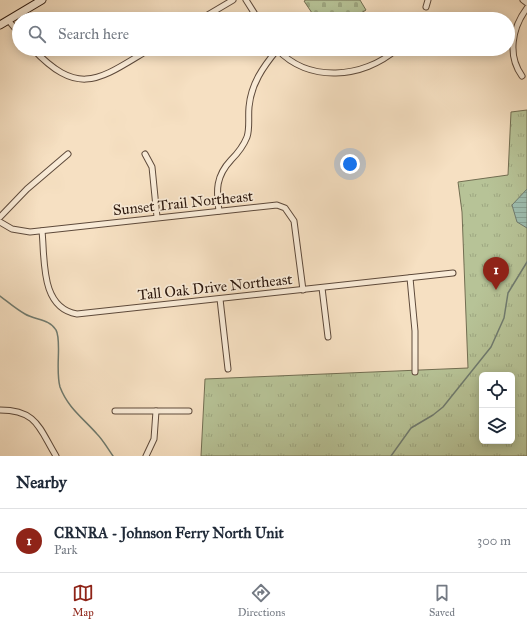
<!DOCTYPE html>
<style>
:root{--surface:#fff;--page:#f6f6f7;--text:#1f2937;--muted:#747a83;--line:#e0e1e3;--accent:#8f2418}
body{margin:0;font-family:"IM FELL Great Primer",serif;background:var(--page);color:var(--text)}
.controls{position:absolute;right:12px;bottom:12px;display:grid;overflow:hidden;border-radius:6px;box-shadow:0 2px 10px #0003}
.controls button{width:36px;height:36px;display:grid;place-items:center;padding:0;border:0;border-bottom:1px solid var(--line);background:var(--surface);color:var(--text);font:20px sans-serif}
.you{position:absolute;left:350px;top:164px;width:14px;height:14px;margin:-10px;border:3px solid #fff;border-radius:50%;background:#1a73e8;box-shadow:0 0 0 6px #1a73e833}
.badge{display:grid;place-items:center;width:26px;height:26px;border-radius:50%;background:var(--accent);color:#fff;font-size:13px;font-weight:700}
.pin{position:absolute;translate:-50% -33px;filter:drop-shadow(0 1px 2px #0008)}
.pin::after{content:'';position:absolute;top:21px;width:14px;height:12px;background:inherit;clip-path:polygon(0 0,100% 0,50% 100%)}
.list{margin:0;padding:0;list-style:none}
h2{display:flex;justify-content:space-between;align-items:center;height:52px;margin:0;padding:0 16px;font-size:17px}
h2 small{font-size:13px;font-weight:400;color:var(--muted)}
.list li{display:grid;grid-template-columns:26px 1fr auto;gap:12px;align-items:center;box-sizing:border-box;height:64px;padding:0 16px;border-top:1px solid var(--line)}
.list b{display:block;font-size:15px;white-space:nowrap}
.list p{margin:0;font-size:13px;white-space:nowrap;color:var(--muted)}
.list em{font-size:13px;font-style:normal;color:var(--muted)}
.icon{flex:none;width:22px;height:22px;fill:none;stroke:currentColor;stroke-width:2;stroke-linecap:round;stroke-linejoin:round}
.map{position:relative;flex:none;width:527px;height:456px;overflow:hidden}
.search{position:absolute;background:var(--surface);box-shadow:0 2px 10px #0003;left:12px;right:12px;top:12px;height:44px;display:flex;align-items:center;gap:10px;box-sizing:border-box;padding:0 14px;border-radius:22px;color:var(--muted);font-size:15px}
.sheet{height:116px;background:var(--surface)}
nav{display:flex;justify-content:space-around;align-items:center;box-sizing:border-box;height:56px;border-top:1px solid var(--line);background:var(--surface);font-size:11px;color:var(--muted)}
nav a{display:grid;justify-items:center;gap:2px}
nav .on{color:var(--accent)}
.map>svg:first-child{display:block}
.cemetery{fill:url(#cemetery-stones);stroke:#726e52}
.park{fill:url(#park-tufts);stroke:#726e52;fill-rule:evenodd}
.water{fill:url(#water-rules);stroke:#707b6f}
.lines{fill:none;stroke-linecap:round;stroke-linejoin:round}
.stream{stroke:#707b6f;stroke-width:1.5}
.street-casing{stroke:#5e4a3b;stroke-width:7}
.secondary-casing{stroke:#2c180e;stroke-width:9}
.street{stroke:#f9ebd7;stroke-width:5}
.secondary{stroke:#f9ebd7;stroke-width:7}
.labels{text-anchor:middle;stroke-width:3.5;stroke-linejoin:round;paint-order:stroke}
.street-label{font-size:15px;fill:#2c180e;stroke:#f9ebd7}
</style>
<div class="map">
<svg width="527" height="456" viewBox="0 0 527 456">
<defs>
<pattern id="cemetery-stones" width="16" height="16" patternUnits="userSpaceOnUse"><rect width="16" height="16" fill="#b7c397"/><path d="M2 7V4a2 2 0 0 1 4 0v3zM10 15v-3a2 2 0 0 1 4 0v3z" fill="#9ea781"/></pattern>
<pattern id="park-tufts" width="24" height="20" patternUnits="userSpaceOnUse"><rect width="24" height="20" fill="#b7c397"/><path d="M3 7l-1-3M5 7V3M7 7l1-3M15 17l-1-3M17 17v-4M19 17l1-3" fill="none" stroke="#9ea781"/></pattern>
<pattern id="water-rules" width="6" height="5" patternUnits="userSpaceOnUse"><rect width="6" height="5" fill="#9dbdaf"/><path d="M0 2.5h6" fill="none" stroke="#87a295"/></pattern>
</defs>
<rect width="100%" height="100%" fill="#f6e0c2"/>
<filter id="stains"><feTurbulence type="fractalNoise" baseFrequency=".005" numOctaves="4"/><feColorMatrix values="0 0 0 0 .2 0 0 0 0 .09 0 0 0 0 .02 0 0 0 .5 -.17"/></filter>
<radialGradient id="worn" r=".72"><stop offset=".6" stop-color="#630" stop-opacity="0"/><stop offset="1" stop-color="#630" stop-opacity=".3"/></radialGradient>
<path class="cemetery" d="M306,0H360L366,10L352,19H316L304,1Z"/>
<path class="park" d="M527,110V456H201L205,379L468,368L462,212L458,182L508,175L511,112ZM482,375H512V441H482Z"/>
<path class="water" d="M527,189V228L517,222L512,205Z"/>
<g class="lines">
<g class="stream">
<path d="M0,296C8,302 16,309 25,314C35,320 50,319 56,330C62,340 55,370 60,387C68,408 83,418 97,434C103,440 108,449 113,456"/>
<path d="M391,456L411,428L433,415L443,407L491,347L504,318L508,293L527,262"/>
</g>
<g class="street-casing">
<g id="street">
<path d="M246,0L258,19"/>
<path d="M523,0L527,3"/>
<path d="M426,7L428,0"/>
<path d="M201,19L233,0"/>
<path d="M8,20L19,33"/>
<path d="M33,49C80,99 101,78 150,49"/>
<path d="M277,49C308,83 363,79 397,49"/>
<path d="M522,76C507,55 512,28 527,8"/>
<path d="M145,154L152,167L157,217"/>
<path d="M219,211C216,190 216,176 231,160C238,153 243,147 247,137C250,128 248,117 249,107C251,84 263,67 277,50"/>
<path d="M0,217L27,189L68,154"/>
<path d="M0,222L12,229L30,232L277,205L285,208L294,221L303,290"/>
<path d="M42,231C45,259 40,308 77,314L453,273"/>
<path d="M410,278L415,331V372"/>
<path d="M322,288L328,337"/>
<path d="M220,299L228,369"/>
<path d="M0,410C37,410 39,428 56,456"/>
<path d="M115,411H189"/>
<path d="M146,456L154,439L156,411"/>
</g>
</g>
<g class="secondary-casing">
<path id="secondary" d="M0,25L42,0"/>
</g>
<use href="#street" class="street"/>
<use href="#secondary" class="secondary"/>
</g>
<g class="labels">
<g class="street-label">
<text transform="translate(183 203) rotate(-6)" y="5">Sunset Trail Northeast</text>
<text transform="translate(215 287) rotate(-6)" y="5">Tall Oak Drive Northeast</text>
</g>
</g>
<rect width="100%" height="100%" filter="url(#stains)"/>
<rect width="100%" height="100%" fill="url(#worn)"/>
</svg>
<div class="controls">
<button><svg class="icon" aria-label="locate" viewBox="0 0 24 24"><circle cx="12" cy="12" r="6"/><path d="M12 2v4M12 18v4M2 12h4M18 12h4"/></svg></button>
<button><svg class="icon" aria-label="layers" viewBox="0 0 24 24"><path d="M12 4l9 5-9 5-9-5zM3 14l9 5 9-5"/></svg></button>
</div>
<div class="you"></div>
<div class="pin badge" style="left:496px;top:290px">1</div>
<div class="search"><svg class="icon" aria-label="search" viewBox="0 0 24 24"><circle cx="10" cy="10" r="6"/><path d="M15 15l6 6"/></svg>Search here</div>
</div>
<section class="sheet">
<h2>Nearby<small></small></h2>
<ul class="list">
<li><span class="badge">1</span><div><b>CRNRA - Johnson Ferry North Unit</b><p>Park</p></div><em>300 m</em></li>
</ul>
</section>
<nav>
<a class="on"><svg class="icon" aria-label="map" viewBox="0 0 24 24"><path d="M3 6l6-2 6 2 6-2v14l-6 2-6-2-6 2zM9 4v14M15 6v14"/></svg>Map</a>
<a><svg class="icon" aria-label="directions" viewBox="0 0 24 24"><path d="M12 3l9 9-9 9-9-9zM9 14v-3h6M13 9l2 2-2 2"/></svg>Directions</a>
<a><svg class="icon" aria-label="saved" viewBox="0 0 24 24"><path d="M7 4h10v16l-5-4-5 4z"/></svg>Saved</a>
</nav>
